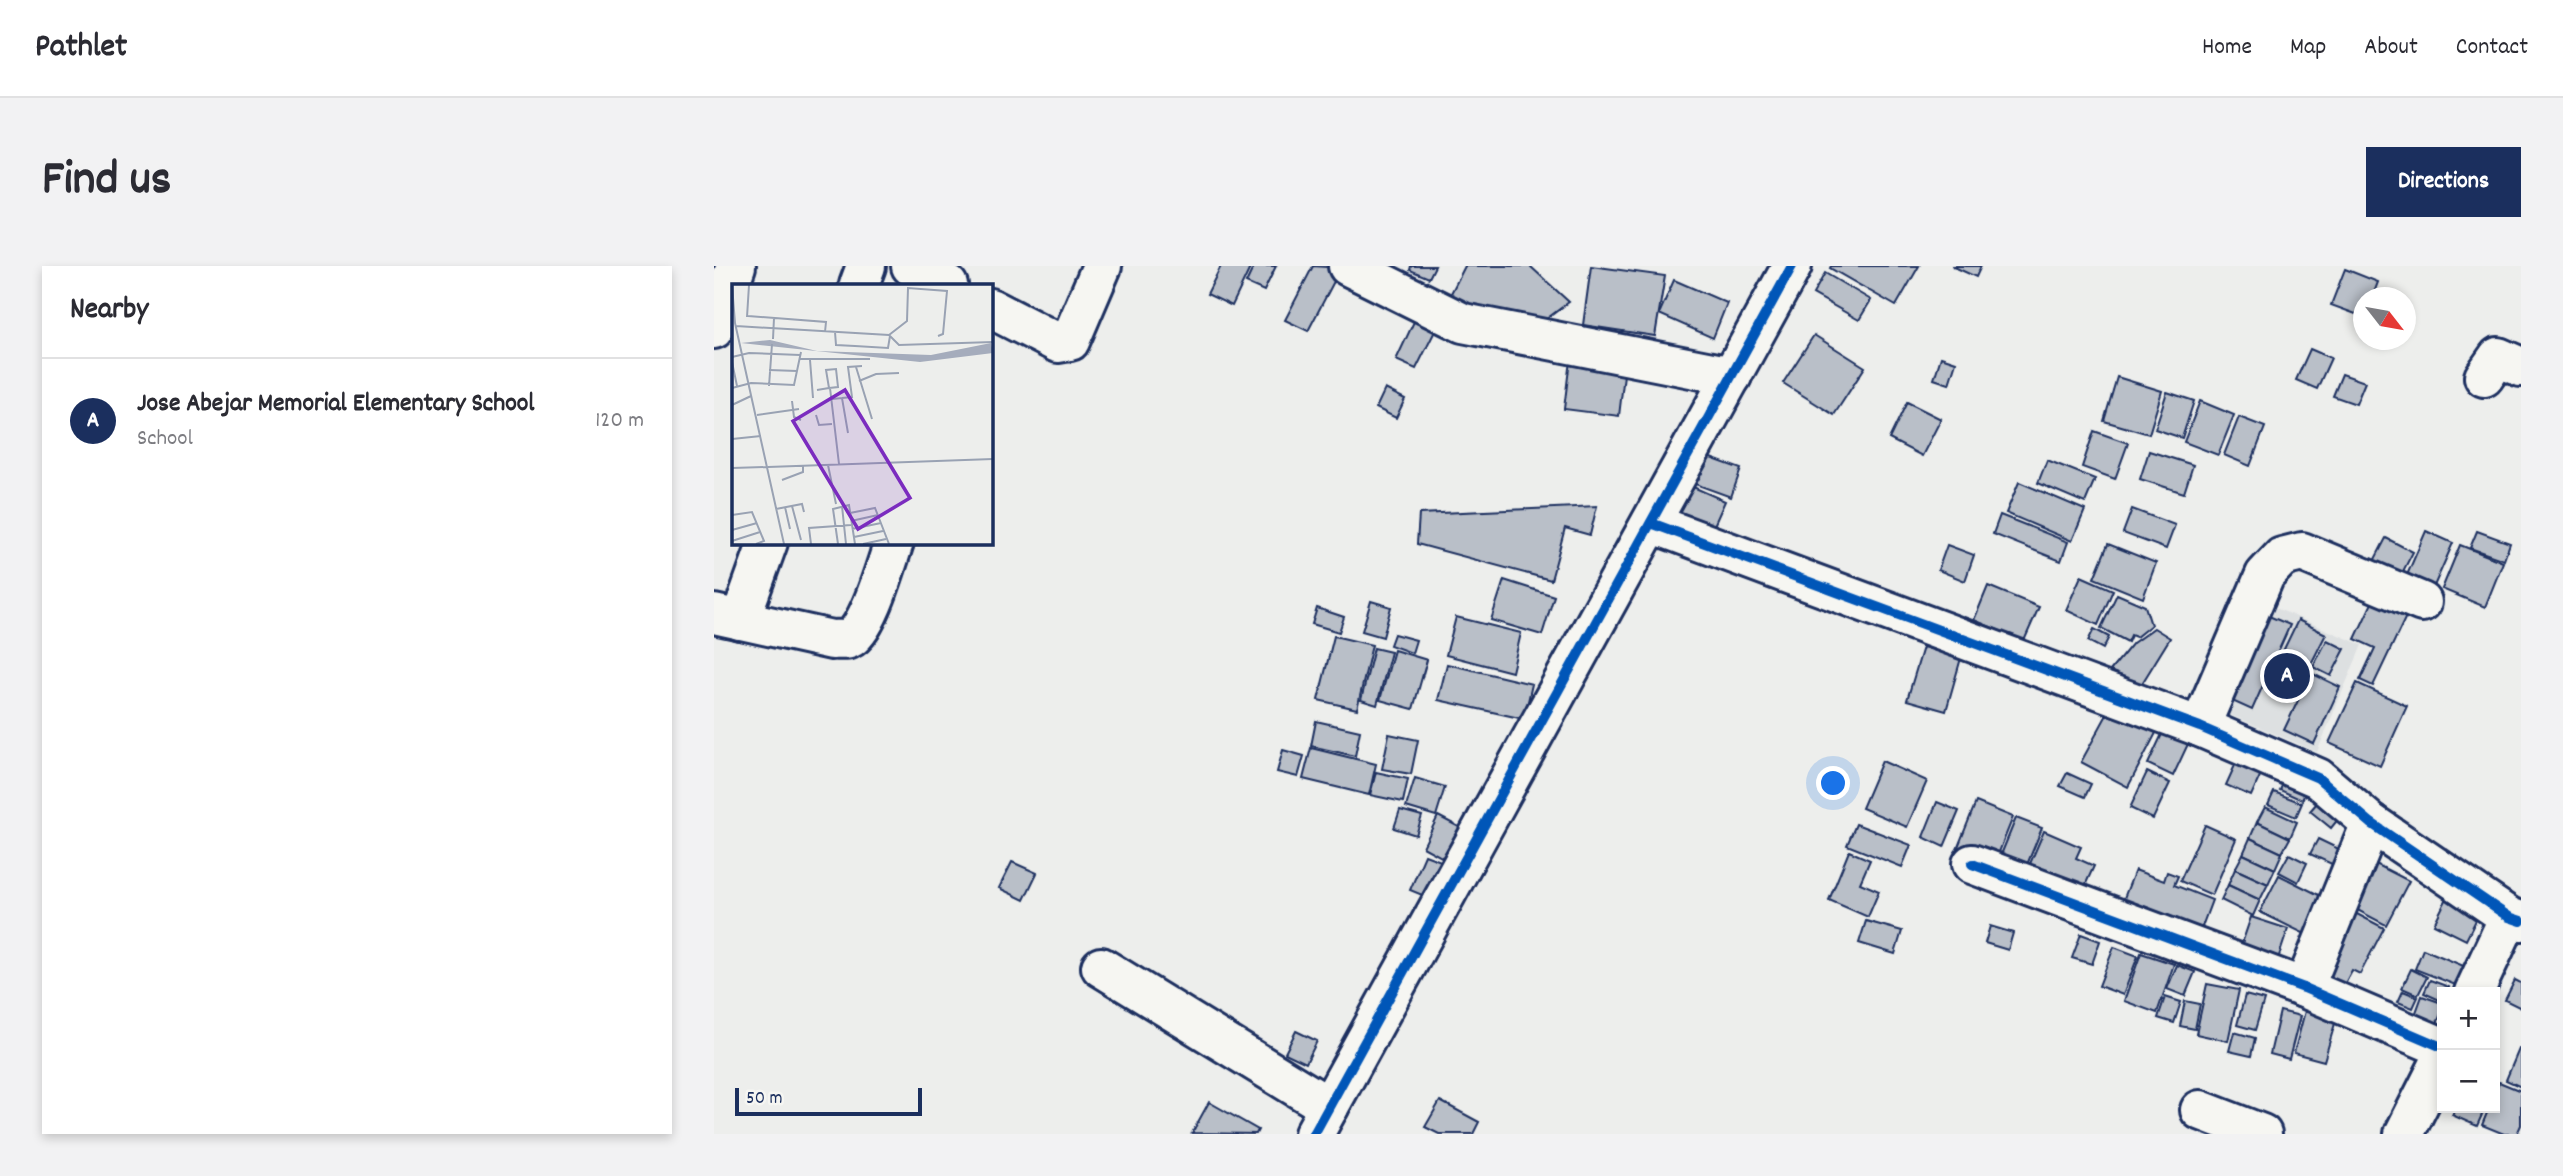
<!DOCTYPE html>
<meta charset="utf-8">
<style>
:root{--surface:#fff;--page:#f2f2f3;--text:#2b2b33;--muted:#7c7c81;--line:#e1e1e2;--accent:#1b2f5e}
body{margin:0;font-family:Dekko,sans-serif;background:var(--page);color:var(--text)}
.controls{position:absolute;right:21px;bottom:21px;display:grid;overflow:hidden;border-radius:0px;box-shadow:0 4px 10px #0003}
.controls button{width:63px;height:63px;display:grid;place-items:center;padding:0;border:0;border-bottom:2px solid var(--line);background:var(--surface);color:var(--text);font:35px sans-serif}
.compass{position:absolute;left:1639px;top:21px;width:63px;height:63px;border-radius:50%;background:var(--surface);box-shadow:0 4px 10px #0003;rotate:121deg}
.scale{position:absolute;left:21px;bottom:18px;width:187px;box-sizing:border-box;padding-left:7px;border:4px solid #1b2f5e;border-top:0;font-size:19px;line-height:24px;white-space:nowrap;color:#1b2f5e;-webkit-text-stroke:5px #f6f6f2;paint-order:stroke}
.you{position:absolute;left:1120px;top:518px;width:24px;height:24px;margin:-18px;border:5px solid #fff;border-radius:50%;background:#1a73e8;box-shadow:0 0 0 10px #1a73e833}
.badge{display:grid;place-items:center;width:46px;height:46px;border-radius:50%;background:var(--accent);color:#fff;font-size:23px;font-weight:700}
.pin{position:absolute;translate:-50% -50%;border:4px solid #fff;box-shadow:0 2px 7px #0006}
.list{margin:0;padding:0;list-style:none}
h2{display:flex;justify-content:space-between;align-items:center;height:91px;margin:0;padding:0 28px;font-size:30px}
h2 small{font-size:23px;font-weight:400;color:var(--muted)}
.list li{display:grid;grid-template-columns:46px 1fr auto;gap:21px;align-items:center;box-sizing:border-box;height:126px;padding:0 28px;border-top:2px solid var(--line)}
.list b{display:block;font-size:26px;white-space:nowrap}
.list p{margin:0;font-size:23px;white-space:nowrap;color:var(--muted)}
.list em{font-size:23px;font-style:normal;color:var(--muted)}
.map{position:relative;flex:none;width:1807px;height:868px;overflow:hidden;border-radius:0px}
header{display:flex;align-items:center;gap:42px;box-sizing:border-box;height:98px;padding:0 35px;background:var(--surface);border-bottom:2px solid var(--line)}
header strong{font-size:33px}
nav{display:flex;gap:38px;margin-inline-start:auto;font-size:24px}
.intro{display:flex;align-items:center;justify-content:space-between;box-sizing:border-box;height:168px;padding:0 42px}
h1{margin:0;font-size:49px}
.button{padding:18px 32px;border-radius:0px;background:var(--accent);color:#fff;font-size:24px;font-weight:700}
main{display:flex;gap:42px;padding:0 42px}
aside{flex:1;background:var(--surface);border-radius:0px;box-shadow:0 4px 10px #0003}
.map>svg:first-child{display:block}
.built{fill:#dde0e1}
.building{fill:#b9bfc8;stroke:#1b2f5e;stroke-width:2}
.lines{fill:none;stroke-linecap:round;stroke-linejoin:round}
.minor-casing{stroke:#1b2f5e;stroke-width:44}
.minor{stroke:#f6f6f2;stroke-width:38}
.cycleway-casing{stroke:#f6f6f2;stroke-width:15}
.cycleway{stroke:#0057b8;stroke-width:10}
.inset-road{fill:none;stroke:#99a2b3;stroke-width:2}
.view{fill:#7b2cbf;fill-opacity:0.15;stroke:#7b2cbf;stroke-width:3.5}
.inset-edge{fill:none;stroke:#1b2f5e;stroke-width:3.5}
</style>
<header>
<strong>Pathlet</strong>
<nav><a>Home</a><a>Map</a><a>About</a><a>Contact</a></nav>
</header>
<div class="intro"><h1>Find us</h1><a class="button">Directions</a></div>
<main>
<aside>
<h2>Nearby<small></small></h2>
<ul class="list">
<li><span class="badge">A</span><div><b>Jose Abejar Memorial Elementary School</b><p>School</p></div><em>120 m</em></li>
</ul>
</aside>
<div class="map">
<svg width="1807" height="868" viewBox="0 0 1807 868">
<rect width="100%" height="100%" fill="#edeeec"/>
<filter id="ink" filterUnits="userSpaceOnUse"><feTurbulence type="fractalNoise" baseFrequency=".0143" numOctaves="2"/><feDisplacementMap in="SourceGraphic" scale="14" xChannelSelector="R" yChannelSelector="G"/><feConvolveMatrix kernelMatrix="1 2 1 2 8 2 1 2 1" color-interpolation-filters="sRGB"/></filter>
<g filter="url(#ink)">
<path class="built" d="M1543,334L1648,379L1603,486L1498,441Z"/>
<g class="building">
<path d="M507,0H537L518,40L493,28Z"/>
<path d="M540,0H562L550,25L532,17Z"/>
<path d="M599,0L627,2L594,65L571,54Z"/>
<path d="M697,0H721L715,12L696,4Z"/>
<path d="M751,0H816L855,36L815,66L733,35Z"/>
<path d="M877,0L951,10L941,70L869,59Z"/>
<path d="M1117,0H1205L1182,40L1116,2Z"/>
<path d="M1238,0H1267L1262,11Z"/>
<path d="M1631,3L1664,16L1658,32H1650V51L1617,39Z"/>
<path d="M1111,7L1157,34L1145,54L1099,28Z"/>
<path d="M960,14L1013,37L999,72L945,48Z"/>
<path d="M703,49L724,59L702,103L682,94Z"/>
<path d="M1100,69L1151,101L1120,149L1069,117Z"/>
<path d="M1596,83L1617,92L1603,123L1582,114Z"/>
<path d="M1227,91L1242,96L1235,118L1220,113Z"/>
<path d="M856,94L911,100L905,150L850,143Z"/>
<path d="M1628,108L1651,116L1642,138L1619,130Z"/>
<path d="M1403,111L1448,125L1435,168L1390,155Z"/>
<path d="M671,123L691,133L682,152L662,142Z"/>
<path d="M1453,126L1480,135L1468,172L1441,163Z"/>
<path d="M1486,135L1520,149L1504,189L1470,176Z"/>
<path d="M1193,136L1227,153L1208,190L1175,173Z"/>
<path d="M1525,151L1551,161L1536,200L1510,189Z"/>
<path d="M1380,165L1414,177L1401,213L1368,201Z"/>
<path d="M1435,185L1479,199L1470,227L1426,213Z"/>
<path d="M991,190L1027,203L1017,231L981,218Z"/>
<path d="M1333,194L1381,213L1371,237L1324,217Z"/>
<path d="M1305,216L1371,244L1358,275L1292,247Z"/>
<path d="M970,217L1011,235L998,264L957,247Z"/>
<path d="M883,240L876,269L851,262L837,314L703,278L705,248Z"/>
<path d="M1418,243L1461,259L1452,283L1409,267Z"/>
<path d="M1286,249L1354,276L1347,295L1279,268Z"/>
<path d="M1712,265L1739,277L1717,327L1690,316Z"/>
<path d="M1763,265L1796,277L1790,294L1756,282Z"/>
<path d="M1672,272L1699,286L1686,311L1659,297Z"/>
<path d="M1394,278L1442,297L1429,332L1380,312Z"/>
<path d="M1233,279L1260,289L1251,315L1224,304Z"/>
<path d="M1746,279L1789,296L1771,341L1728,323Z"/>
<path d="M1367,310L1399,324L1384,359L1352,344Z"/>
<path d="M790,314L840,330L828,369L777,354Z"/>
<path d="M1274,320L1325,341L1310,375L1260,354Z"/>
<path d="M1664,324L1697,340L1659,420L1646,414L1661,382L1641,373Z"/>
<path d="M1403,328L1431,340L1437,359L1422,371L1417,369L1414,376L1387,362Z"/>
<path d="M657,335L677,341L669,371L648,365Z"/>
<path d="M603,342L630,351L625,366L598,358Z"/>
<path d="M1543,345L1576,359L1538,444L1505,429Z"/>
<path d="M742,351L807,367L798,406L732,389Z"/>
<path d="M1584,354L1612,368L1585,422L1558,408Z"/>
<path d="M1440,362L1456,372L1427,419L1396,405L1419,377Z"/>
<path d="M1380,363L1395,371L1389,383L1374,375Z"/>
<path d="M680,368L702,374L698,387L676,379Z"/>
<path d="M620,370L658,379L643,443L604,434Z"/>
<path d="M1613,374L1631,383L1617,410L1599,401Z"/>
<path d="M1209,381L1247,392L1232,445L1193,434Z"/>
<path d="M660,382L677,386L663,439L647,434Z"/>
<path d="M680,384L713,394L699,443L666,434Z"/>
<path d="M733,398L818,418L810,453L724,434Z"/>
<path d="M1597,407L1626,421L1600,478L1570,464Z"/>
<path d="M1643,417L1693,440L1666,500L1615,477Z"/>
<path d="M1396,443L1442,467L1414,521L1367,496Z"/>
<path d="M602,455L646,465L641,490L597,480Z"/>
<path d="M1449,466L1474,478L1459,510L1434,498Z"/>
<path d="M675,468L704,474L697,508L668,503Z"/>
<path d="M597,482L662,498L655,529L589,513Z"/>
<path d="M569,484L590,490L584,511L563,506Z"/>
<path d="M1527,486L1552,497L1537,530L1512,519Z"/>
<path d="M1168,495L1213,515L1193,561L1148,542Z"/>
<path d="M1575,505L1597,515L1588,534L1566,524Z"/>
<path d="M662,506L694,513L689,536L656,529Z"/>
<path d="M1433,506L1456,517L1439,553L1416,542Z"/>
<path d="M1353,507L1377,518L1371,531L1346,520Z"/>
<path d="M701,512L731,521L722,550L692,541Z"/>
<path d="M1560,526L1588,537L1582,551L1554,539Z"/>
<path d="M1610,529L1630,546L1617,562L1596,545Z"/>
<path d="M1223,536L1245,545L1230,581L1209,571Z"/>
<path d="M1262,536L1299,551L1279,601L1242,586Z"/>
<path d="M1551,541L1583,556L1576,572L1543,556Z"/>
<path d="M686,544L708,550L702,569L680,562Z"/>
<path d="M724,550L747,562L731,593L709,581Z"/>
<path d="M1302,552L1328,562L1308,611L1282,601Z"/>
<path d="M1543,556L1576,572L1568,587L1536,572Z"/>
<path d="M1142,558L1197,579L1188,601L1133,579Z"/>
<path d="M1491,559L1522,573L1498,629L1466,615Z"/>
<path d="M1330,565L1367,581L1362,592L1380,600L1369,624L1312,607Z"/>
<path d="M1536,572L1568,587L1561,603L1529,588Z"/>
<path d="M1604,573L1629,585L1622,600L1596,588Z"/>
<path d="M1135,585L1156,594L1146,617L1165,625L1154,651L1115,634Z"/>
<path d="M1529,588L1561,603L1554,618L1521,603Z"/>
<path d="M1575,588L1593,597L1584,616L1565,606Z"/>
<path d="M711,589L727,595L713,631L696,624Z"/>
<path d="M1652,593L1695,615L1672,659L1630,637Z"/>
<path d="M298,596L323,607L310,634L285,622Z"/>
<path d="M1521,603L1554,618L1546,634L1514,619Z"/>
<path d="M1421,604L1450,615L1453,606L1464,610L1460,619L1498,634L1483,674L1405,645Z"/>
<path d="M1565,609L1609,631L1591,668L1546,646Z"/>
<path d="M1514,619L1546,634L1539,650L1507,634Z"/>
<path d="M1738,622L1770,638L1752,674L1720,658Z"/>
<path d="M1639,646L1670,662L1646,708L1638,704L1627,725L1604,713Z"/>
<path d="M1537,651L1574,663L1560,705L1523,692Z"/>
<path d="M1152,655L1188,665L1181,688L1145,677Z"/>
<path d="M1276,660L1299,667L1294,684L1271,677Z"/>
<path d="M1367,668L1386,675L1378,698L1358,692Z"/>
<path d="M1400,681L1424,690L1409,729L1385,720Z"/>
<path d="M1709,683L1752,701L1744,720L1701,703Z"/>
<path d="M1427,687L1460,698L1443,747L1410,735Z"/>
<path d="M1463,699L1481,706L1471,730L1453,723Z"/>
<path d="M1697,703L1713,711L1704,729L1688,722Z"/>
<path d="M1716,714L1735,721L1733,726H1728V735L1710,727Z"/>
<path d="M1801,714L1807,717V742L1791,734Z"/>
<path d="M1493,718L1525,724L1514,775L1482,768Z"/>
<path d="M1689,725L1704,731L1699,742L1684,736Z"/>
<path d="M1531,729L1550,734L1541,764L1523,759Z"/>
<path d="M1708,730L1728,737V745L1722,760L1700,752Z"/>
<path d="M1451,731L1467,736L1460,757L1444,752Z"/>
<path d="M1471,735L1486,738L1481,763L1466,760Z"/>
<path d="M1566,745L1586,750L1575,793L1556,788Z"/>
<path d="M1591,745L1622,754L1610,795L1580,787Z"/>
<path d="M582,765L603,775L592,797L571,787Z"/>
<path d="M1520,766L1541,772L1537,790L1515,785Z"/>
<path d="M1805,783H1807V821L1792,814Z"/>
<path d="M1785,816L1807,825V859L1803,868H1790L1768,859L1775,842H1781V826Z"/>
<path d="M726,835L765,856L759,868H725L711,861Z"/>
<path d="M495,836L544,864L542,868L478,867Z"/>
<path d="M1742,842H1771L1763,860L1738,849Z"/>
</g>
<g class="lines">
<g class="minor-casing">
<g id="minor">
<path d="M197,0L234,19"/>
<path d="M634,0L749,57L1018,110"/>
<path d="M145,19L152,0"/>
<path d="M276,42L344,77L356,75L388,0"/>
<path d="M0,63L22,0"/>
<path d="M1770,111L1784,91L1807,101"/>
<path d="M937,257L1486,461L1604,512L1657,557L1795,651L1807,655"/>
<path d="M0,348L118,374C123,373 131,375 135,373C154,365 173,296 180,276"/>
<path d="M26,354L54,276"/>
<path d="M1486,461L1551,309L1568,291L1588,286L1708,336"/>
<path d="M1258,598L1590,722L1728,781"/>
<path d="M387,701L615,841"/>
<path d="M1590,722L1657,557"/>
<path d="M1760,726L1795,651"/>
<path d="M1486,844L1548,868"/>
<path d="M600,868L1078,0"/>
<path d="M1690,868L1728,793"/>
</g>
</g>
<use href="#minor" class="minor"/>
<g class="cycleway-casing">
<g id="cycleway">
<path d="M937,257L1486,461L1604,512L1657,557L1795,651L1807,655"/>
<path d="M1258,598L1590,722L1728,781"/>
<path d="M600,868L1078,0"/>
</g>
</g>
<use href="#cycleway" class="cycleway"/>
</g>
</g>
<g transform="translate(18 18)">
<rect width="261" height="261" fill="#edeeec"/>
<path d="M38,56L85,67L199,71L259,59L261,69L188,78L9,59Z" fill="#a5acbc"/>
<path class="inset-road" d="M0,1L3,39L52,260M16,32L94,38L93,48M15,33L17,1M4,42L157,51L167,61L261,58M103,48L104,61L123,62L156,64L158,52M157,51L175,37L176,4L215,7L211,50L206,52M41,55L42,34M0,73L17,69L68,71M67,75H138M78,76L81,114M0,78L5,102M124,83L140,135M37,86L65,87M127,97L144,90L167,89M37,102L40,60M0,104L19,99L62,101L69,68M98,104L107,180M85,106L97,104L106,103L104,85L94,86L97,104M110,114L120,113L116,83L130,82M100,115L110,114L116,149M60,117L62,133L69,136M0,121L19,112M25,131L67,125M84,131L87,141L100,140M0,155L29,152M96,181L104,220M36,183L261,175M0,184L36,183M50,196L71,188V182M60,222L69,256M110,222L114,260M53,223L58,245M44,225L70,220L72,228M118,229L143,224L157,260M0,231L20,228L32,257L24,260M119,237L146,231M120,245L149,239M0,246L25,239M122,253L151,247M0,257L28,248M79,260L77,244L119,241M106,260L101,225L117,221L123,260M131,260L154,255"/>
<path class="view" d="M113,106L178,214L126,245L61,137Z"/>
<rect width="261" height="261" class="inset-edge"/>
</g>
</svg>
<div class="controls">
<button>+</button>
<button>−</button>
</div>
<svg class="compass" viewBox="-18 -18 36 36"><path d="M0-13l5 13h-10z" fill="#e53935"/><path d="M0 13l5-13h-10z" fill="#7c7c81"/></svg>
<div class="scale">50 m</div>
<div class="you"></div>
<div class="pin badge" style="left:1573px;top:410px">A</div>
</div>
</main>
